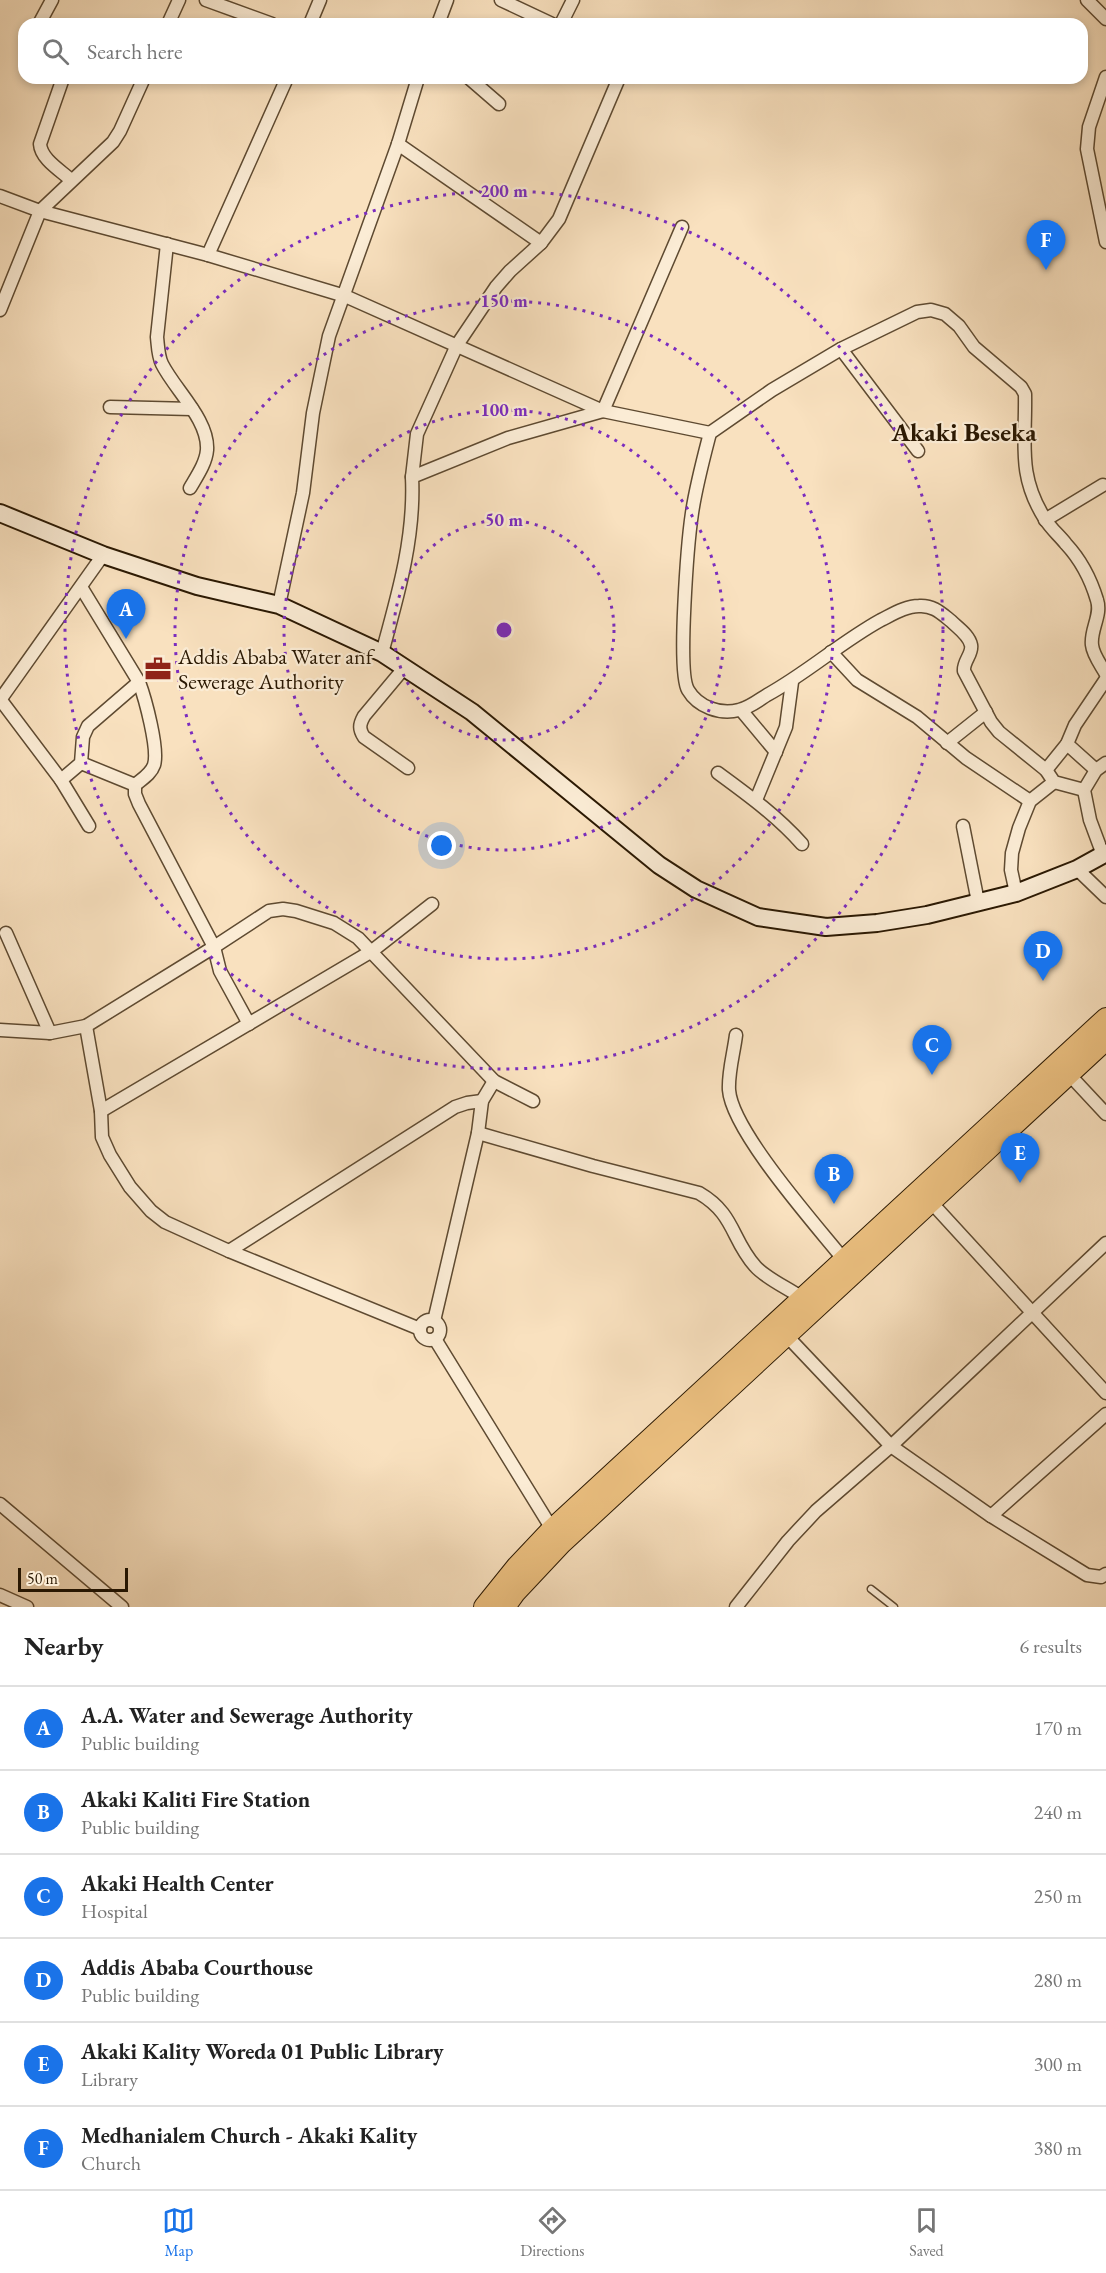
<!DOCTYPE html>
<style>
:root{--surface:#fff;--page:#f2f2f2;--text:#222;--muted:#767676;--line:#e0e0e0;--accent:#1a73e8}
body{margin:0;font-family:"EB Garamond",serif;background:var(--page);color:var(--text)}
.scale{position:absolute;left:18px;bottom:15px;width:110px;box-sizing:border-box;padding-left:6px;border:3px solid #2a1802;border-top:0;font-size:16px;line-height:21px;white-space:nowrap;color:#2a1802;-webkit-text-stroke:4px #fbecd5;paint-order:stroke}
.you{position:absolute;left:442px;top:846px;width:21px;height:21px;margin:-15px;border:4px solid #fff;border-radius:50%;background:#1a73e8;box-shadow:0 0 0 9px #1a73e833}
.badge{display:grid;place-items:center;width:39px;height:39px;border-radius:50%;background:var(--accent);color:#fff;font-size:20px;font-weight:700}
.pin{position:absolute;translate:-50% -50px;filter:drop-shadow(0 2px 3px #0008)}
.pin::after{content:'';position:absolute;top:32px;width:21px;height:18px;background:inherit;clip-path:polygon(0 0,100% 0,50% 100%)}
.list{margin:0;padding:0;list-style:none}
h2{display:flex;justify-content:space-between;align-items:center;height:78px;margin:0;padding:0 24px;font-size:26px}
h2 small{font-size:20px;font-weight:400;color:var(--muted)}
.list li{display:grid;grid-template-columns:39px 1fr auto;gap:18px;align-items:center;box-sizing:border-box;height:84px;padding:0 24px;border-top:2px solid var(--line)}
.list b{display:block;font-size:22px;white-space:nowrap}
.list p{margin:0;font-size:20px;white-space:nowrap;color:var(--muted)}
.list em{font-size:20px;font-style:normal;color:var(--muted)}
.icon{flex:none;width:33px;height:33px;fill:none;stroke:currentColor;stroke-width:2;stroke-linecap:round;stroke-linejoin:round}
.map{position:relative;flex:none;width:1106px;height:1607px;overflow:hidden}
.search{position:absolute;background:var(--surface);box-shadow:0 3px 9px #0003;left:18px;right:18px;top:18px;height:66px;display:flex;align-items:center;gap:15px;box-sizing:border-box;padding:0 21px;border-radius:18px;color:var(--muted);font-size:22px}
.sheet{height:582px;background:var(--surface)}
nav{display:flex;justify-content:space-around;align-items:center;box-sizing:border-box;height:84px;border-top:2px solid var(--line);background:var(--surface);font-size:16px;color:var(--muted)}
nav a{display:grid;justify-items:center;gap:3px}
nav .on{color:var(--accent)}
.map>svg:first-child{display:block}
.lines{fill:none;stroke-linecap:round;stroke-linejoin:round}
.service-casing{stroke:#5e4a31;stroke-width:9}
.minor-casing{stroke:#5e4a31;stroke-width:15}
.secondary-casing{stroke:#2a1802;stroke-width:20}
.primary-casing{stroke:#2a1802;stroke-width:22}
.service{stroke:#fbecd5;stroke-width:6}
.minor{stroke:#fbecd5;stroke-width:12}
.secondary{stroke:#fbecd5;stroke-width:16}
.primary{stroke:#ecc080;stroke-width:20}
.ring{fill:none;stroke:#7b2cbf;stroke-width:3;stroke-dasharray:3 6}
.labels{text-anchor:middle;stroke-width:4.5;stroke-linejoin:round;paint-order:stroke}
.poi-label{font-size:22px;fill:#2a1802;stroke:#fbecd5;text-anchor:start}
.quarter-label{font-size:26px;font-weight:bold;fill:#2a1802;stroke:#fbecd5}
.centre{fill:#7b2cbf;stroke:#fbecd5;stroke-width:3}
.ring-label{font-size:18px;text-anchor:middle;font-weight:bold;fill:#7b2cbf;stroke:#fbecd5;stroke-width:4.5;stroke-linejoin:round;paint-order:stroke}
</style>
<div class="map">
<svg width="1106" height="1607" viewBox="0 0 1106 1607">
<rect width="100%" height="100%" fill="#f9e1bf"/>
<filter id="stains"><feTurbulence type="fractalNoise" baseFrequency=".00333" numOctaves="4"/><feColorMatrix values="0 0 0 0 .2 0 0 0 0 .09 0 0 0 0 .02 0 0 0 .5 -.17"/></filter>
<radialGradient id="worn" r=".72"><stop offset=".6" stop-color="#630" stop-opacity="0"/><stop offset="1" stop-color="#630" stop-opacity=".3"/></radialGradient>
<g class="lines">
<g class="service-casing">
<path id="service" d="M871,1589L894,1607"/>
</g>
<g class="minor-casing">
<g id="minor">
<path d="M206,0L272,24"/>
<path d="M501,0L552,24"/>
<path d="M1087,0L1106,19"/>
<path d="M39,24L52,0"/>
<path d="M168,24L179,0"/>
<path d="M310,24L320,0"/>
<path d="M438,24L447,0"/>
<path d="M561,24L573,0"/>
<path d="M1106,77L1089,127L1087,149L1106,242"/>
<path d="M469,78L499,104"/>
<path d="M62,81L40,144C41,159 60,170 71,180"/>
<path d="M398,144L541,243L559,219L619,78"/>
<path d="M0,196L40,211L208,255L345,296L603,411L710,433"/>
<path d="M167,244L157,337C158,346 158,356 162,364C175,390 209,420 207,450C206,463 197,476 190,488"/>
<path d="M208,255L287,78"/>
<path d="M0,310L40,211L113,142L120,131L144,78"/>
<path d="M841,349L918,451"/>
<path d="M110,407L192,409"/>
<path d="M412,477L417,434L457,345L496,287L510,271L541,243"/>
<path d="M1045,520L1103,485"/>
<path d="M81,587L139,682C145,698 159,749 154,765C151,774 142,779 135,785"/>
<path d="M279,605L303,493L313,413L329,336L398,144L418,78"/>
<path d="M831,652L857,680L917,717L966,758L1030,801"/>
<path d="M382,653C398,595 415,537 412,477L508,438L603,411L682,227"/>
<path d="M405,667L364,716C359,725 359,729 364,737L408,768"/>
<path d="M0,699L61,780L89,826"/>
<path d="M0,700L103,555"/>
<path d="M741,710L776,752"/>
<path d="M947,743L986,712"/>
<path d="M1067,744L1096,770"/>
<path d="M81,763L135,785"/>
<path d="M1046,770L1067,744L1075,725L1106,679"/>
<path d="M718,773C748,795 777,816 802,844"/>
<path d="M61,780L81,763L83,737L88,726L139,682"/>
<path d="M135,785V794L139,804L214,947L220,971L249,1024"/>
<path d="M1084,790L1054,782L1046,770L999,732L991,722L964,671C963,661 973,654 971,645C969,635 958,628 951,621C941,613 933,605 919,606C906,606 893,614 881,620C841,642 807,673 767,695C759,700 749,708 739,710C720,715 698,707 688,690C677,672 688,540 692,513C696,486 703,460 710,433L772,390L841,349L917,312L931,310L945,314L959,326L974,347L1021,387L1025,394C1026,443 1017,475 1045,519C1051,529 1059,535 1066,544C1080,559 1091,580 1097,600C1102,615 1090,630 1092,645C1093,655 1101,665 1106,674"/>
<path d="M756,800L786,727L792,682"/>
<path d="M963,826L978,902"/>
<path d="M1103,855L1090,820L1084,790L1096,770L1106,763"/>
<path d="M1077,869L1106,897"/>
<path d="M1016,893L1011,870L1012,853L1019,828L1030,801L1054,782"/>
<path d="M6,933L50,1033"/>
<path d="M86,1026L101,1111L102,1137L110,1155L130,1187L151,1211L165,1222L229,1251L420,1329"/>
<path d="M0,1030L50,1033L86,1026L214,947L269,911L283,909L296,911L334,923L358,938L494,1081L533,1101"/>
<path d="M736,1035C734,1052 728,1072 729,1090C732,1131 816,1225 844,1260"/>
<path d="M1065,1070L1106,1114"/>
<path d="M101,1111L372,951L432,904"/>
<path d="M478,1133L593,1166L699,1193C735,1214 731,1239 755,1266C765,1278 788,1288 802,1298"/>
<path d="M930,1201L1106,1393"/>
<path d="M229,1251L455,1107L467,1103L482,1101"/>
<circle cx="430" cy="1330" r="10"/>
<path d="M434,1321L478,1133L482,1101L494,1081"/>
<path d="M786,1335L891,1446L991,1516L1087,1575L1101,1577L1106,1574"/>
<path d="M435,1339L552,1529"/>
<path d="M0,1504L122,1607"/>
<path d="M991,1516L1106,1414"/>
<path d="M0,1595L27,1607"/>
<path d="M736,1607L788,1541L816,1511L891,1446L1106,1243"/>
</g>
</g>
<g class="secondary-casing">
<path id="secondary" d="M0,513L103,555L197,586L279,605L382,653L472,712L659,865L696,889L758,917L826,927L877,923L927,915L1016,893L1077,869L1106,853"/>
</g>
<g class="primary-casing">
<g id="primary">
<path d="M484,1607L517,1566L552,1529L1106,1018"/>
<path d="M505,1607L515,1593L561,1544L1106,1040"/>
</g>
</g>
<use href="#service" class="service"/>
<use href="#minor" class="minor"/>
<use href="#secondary" class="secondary"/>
<use href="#primary" class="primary"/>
</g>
<g class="ring">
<circle cx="504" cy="630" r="110"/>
<circle cx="504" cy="630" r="220"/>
<circle cx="504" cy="630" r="329"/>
<circle cx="504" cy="630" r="439"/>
</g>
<defs>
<g id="office-bare" transform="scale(2.07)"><path d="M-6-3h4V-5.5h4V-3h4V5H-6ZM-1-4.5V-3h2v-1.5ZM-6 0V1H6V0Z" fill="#8f2418" stroke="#fbecd5" stroke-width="2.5" paint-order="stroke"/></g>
</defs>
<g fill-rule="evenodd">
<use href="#office-bare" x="158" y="669"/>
</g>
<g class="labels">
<g class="poi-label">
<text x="178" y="664">Addis Ababa Water anf<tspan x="178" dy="25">Sewerage Authority</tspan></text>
</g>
<g class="quarter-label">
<text x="964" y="441">Akaki Beseka</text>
</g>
</g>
<circle cx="504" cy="630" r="9" class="centre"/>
<g class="ring-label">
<text x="504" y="197">200 m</text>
<text x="504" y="307">150 m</text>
<text x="504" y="416">100 m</text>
<text x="504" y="526">50 m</text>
</g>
<rect width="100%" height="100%" filter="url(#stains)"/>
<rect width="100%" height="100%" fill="url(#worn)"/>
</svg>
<div class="scale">50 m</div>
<div class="you"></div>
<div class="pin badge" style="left:126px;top:639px">A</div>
<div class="pin badge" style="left:834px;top:1204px">B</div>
<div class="pin badge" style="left:932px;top:1075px">C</div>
<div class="pin badge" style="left:1043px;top:981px">D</div>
<div class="pin badge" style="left:1020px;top:1183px">E</div>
<div class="pin badge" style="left:1046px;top:270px">F</div>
<div class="search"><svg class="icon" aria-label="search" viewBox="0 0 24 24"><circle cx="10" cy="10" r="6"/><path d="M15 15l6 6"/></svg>Search here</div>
</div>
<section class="sheet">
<h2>Nearby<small>6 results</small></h2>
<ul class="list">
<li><span class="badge">A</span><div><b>A.A. Water and Sewerage Authority</b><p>Public building</p></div><em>170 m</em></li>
<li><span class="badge">B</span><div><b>Akaki Kaliti Fire Station</b><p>Public building</p></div><em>240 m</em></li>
<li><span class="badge">C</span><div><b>Akaki Health Center</b><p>Hospital</p></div><em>250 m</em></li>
<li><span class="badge">D</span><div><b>Addis Ababa Courthouse</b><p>Public building</p></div><em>280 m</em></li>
<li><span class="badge">E</span><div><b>Akaki Kality Woreda 01 Public Library</b><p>Library</p></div><em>300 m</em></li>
<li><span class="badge">F</span><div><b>Medhanialem Church - Akaki Kality</b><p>Church</p></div><em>380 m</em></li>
</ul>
</section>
<nav>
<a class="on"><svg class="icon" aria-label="map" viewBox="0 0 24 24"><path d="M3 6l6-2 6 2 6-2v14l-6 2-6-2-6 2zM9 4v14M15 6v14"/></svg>Map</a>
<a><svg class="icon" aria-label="directions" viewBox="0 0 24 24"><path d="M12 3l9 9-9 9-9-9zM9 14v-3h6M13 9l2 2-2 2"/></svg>Directions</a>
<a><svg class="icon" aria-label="saved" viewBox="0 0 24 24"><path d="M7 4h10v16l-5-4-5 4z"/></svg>Saved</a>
</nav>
